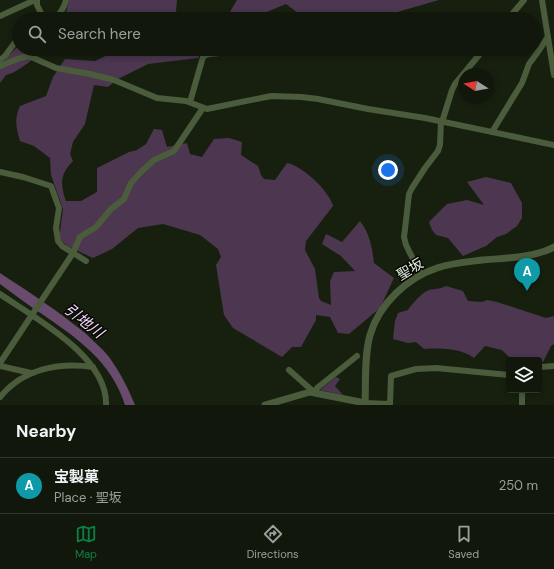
<!DOCTYPE html>
<meta charset="utf-8">
<style>
:root{--surface:#11180b;--page:#1a2114;--text:#f1f3f6;--muted:#9ca09d;--line:#30372c;--accent:#0b8043}
body{margin:0;font-family:"DM Sans","Noto Sans JP",sans-serif;background:var(--page);color:var(--text)}
.controls{position:absolute;right:12px;bottom:12px;display:grid;overflow:hidden;border-radius:4px;box-shadow:0 2px 6px #0003}
.controls button{width:36px;height:36px;display:grid;place-items:center;padding:0;border:0;border-bottom:1px solid var(--line);background:var(--surface);color:var(--text);font:20px sans-serif}
.compass{position:absolute;left:458px;top:68px;width:36px;height:36px;border-radius:50%;background:var(--surface);box-shadow:0 2px 6px #0003;rotate:281deg}
.you{position:absolute;left:388px;top:170px;width:14px;height:14px;margin:-10px;border:3px solid #fff;border-radius:50%;background:#1a73e8;box-shadow:0 0 0 6px #1a73e833}
.badge{display:grid;place-items:center;width:26px;height:26px;border-radius:50%;background:var(--accent);color:#fff;font-size:13px;font-weight:700}
.pin{position:absolute;translate:-50% -33px;filter:drop-shadow(0 1px 2px #0008)}
.pin::after{content:'';position:absolute;top:21px;width:14px;height:12px;background:inherit;clip-path:polygon(0 0,100% 0,50% 100%)}
.list{margin:0;padding:0;list-style:none}
h2{display:flex;justify-content:space-between;align-items:center;height:52px;margin:0;padding:0 16px;font-size:17px}
h2 small{font-size:13px;font-weight:400;color:var(--muted)}
.list li{display:grid;grid-template-columns:26px 1fr auto;gap:12px;align-items:center;box-sizing:border-box;height:56px;padding:0 16px;border-top:1px solid var(--line)}
.list b{display:block;font-size:15px;white-space:nowrap}
.list p{margin:0;font-size:13px;white-space:nowrap;color:var(--muted)}
.list em{font-size:13px;font-style:normal;color:var(--muted)}
.icon{flex:none;width:22px;height:22px;fill:none;stroke:currentColor;stroke-width:2;stroke-linecap:round;stroke-linejoin:round}
.map{position:relative;flex:none;width:554px;height:405px;overflow:hidden}
.search{position:absolute;background:var(--surface);box-shadow:0 2px 6px #0003;left:12px;right:12px;top:12px;height:44px;display:flex;align-items:center;gap:10px;box-sizing:border-box;padding:0 14px;border-radius:22px;color:var(--muted);font-size:15px}
.sheet{height:108px;background:var(--surface)}
nav{display:flex;justify-content:space-around;align-items:center;box-sizing:border-box;height:56px;border-top:1px solid var(--line);background:var(--surface);font-size:11px;color:var(--muted)}
nav a{display:grid;justify-items:center;gap:2px}
nav .on{color:var(--accent)}
.map>svg:first-child{display:block}
.green{fill:#4c3650}
.water{fill:#694c6d}
.lines{fill:none;stroke-linecap:round;stroke-linejoin:round}
.minor{stroke:#4a5c3c;stroke-width:6}
.tertiary{stroke:#4a5c3c;stroke-width:7}
.labels{text-anchor:middle;stroke-width:3;stroke-linejoin:round;paint-order:stroke}
.street-label{font-size:14px;fill:#e6ede2;stroke:#050803}
.water-label{font-size:15px;font-style:italic;fill:#f5d7f9;stroke:#050803}
</style>
<div class="map">
<svg width="554" height="405" viewBox="0 0 554 405">
<rect width="100%" height="100%" fill="#17200f"/>
<g class="green">
<path d="M69,0H177L176,11L178,19H109L106,13L102,19H53L66,13Z"/>
<path d="M237,0H439L394,13L389,19H309L302,16L286,4L250,19H228L231,10Z"/>
<path d="M19,45V49H51C34,55 21,72 6,75L0,83V63L4,61Z"/>
<path d="M117,49H203L198,58L148,64L118,79L108,87L94,85L85,124L73,142L70,154L73,161C60,174 60,184 66,201H81L97,192V168L129,152L137,150L146,144L154,129L162,130L167,147L187,143L190,154L202,157L214,139L229,138L242,142L241,155L258,166L261,175L264,179L275,180L287,163C303,166 329,191 333,206L306,241L305,250L315,269L319,298L321,301L331,305L330,281L334,272L355,271L341,256L322,244L326,234L342,242L360,221C370,234 372,247 374,263L394,278L380,308L349,334L338,333L330,317L316,315V320L301,347H292L282,357L233,328L224,315L216,265L221,257L218,249L200,235L163,224L138,228L112,249L93,258L69,247L59,239L63,209L51,175L50,158L34,146L20,141C16,127 14,120 20,106L46,96L53,77L65,59L95,61L114,52Z"/>
<path d="M486,177L511,183L522,203V218L517,226L506,234L497,237L486,246L463,256L448,238L436,235L432,230L429,222L447,204L467,200L484,205L467,182Z"/>
<path d="M446,286L463,291L468,301L482,302L487,300L497,302L546,318L554,316V344L551,346L543,362L539,363V360H512L502,350L485,346L474,358C460,348 440,348 424,349L416,342L408,343L393,339L395,321L398,313L408,310C410,306 423,292 427,291C432,288 439,290 446,286Z"/>
<path d="M336,377L340,379L335,386L343,395L320,390Z"/>
</g>
<path class="water" d="M0,273C29,292 58,311 85,333C93,341 102,348 109,357C120,372 128,388 135,405H125C111,361 78,339 42,314C28,305 14,294 0,284Z"/>
<g class="lines">
<g class="minor">
<path d="M37,0V5L44,19"/>
<path d="M542,0L554,75"/>
<path d="M0,16L35,0"/>
<path d="M53,19C60,15 64,8 66,0"/>
<path d="M508,19L524,0"/>
<path d="M0,60L5,56L19,37"/>
<path d="M0,66L20,58L29,56L56,68L90,74L114,80L157,98L186,101L207,109L271,96L301,97L318,99L368,109L425,118L554,145"/>
<path d="M190,102L203,57C210,50 222,57 229,49"/>
<path d="M442,122L452,90L455,84L484,49"/>
<path d="M492,132L522,83L529,64L540,49L547,38"/>
<path d="M0,172L23,177L51,186L59,208L56,228L58,241L62,246L86,261"/>
<path d="M421,275L406,245L404,237L405,229L409,194L412,188L425,168L438,151L440,145L441,121"/>
<path d="M0,294C35,318 108,357 106,405"/>
<path d="M0,363L73,253L80,237L96,227L111,209L124,199L131,183L141,172L154,160L174,151L203,108"/>
<path d="M0,366L31,373"/>
<path d="M539,367L554,366"/>
<path d="M289,370L315,393L317,388L357,356"/>
<path d="M0,397C23,369 58,362 93,367"/>
<path d="M365,403L390,404L391,376L416,369L436,368L509,375"/>
<path d="M522,405V390"/>
</g>
<g class="tertiary">
<path d="M265,405L310,392L365,403"/>
<path d="M365,405C366,382 364,357 370,335C379,304 407,278 437,268C452,263 467,262 482,260C506,258 533,258 554,247"/>
</g>
</g>
<g class="labels">
<g class="street-label">
<text transform="translate(410 269) rotate(-31)" y="5">聖坂</text>
</g>
<g class="water-label">
<text transform="translate(84 321) rotate(38)" y="5">引地川</text>
</g>
</g>
</svg>
<div class="controls">
<button><svg class="icon" aria-label="layers" viewBox="0 0 24 24"><path d="M12 4l9 5-9 5-9-5zM3 14l9 5 9-5"/></svg></button>
</div>
<svg class="compass" viewBox="-18 -18 36 36"><path d="M0-13l5 13h-10z" fill="#e53935"/><path d="M0 13l5-13h-10z" fill="#9ca09d"/></svg>
<div class="you"></div>
<div class="pin badge" style="left:527px;top:291px;background:#0f9aa8">A</div>
<div class="search"><svg class="icon" aria-label="search" viewBox="0 0 24 24"><circle cx="10" cy="10" r="6"/><path d="M15 15l6 6"/></svg>Search here</div>
</div>
<section class="sheet">
<h2>Nearby<small></small></h2>
<ul class="list">
<li><span class="badge" style="background:#0f9aa8">A</span><div><b>宝製菓</b><p>Place · 聖坂</p></div><em>250 m</em></li>
</ul>
</section>
<nav>
<a class="on"><svg class="icon" aria-label="map" viewBox="0 0 24 24"><path d="M3 6l6-2 6 2 6-2v14l-6 2-6-2-6 2zM9 4v14M15 6v14"/></svg>Map</a>
<a><svg class="icon" aria-label="directions" viewBox="0 0 24 24"><path d="M12 3l9 9-9 9-9-9zM9 14v-3h6M13 9l2 2-2 2"/></svg>Directions</a>
<a><svg class="icon" aria-label="saved" viewBox="0 0 24 24"><path d="M7 4h10v16l-5-4-5 4z"/></svg>Saved</a>
</nav>
